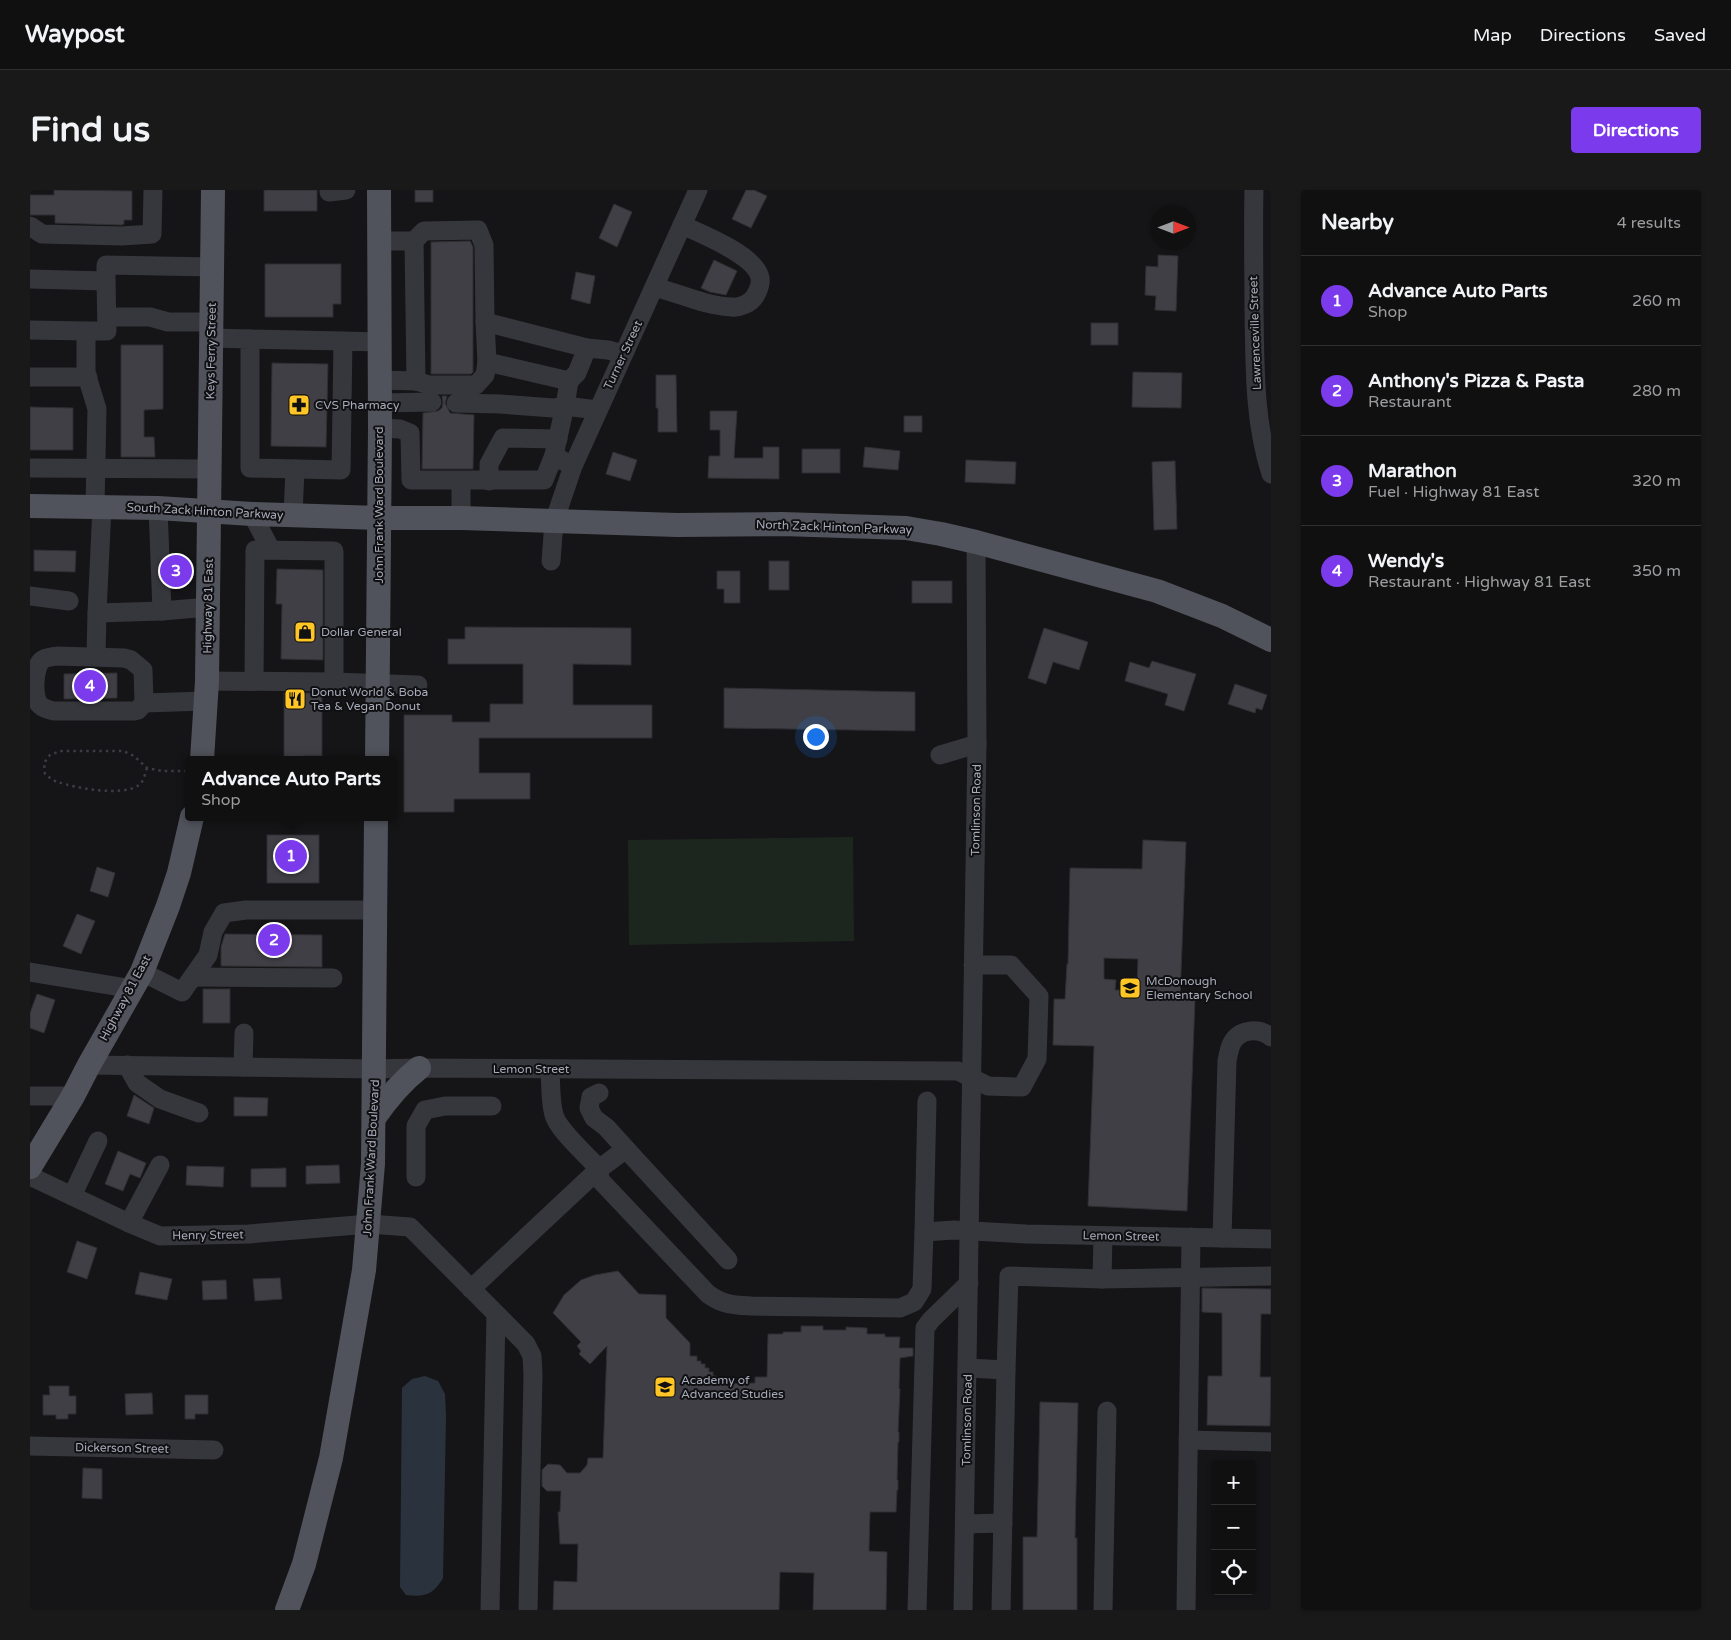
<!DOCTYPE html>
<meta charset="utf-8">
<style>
:root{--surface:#101011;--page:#19191a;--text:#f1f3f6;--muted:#9c9d9f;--line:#303031;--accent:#7c3aed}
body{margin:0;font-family:"Varela Round",sans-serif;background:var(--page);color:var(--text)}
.controls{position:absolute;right:15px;bottom:15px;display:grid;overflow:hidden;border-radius:5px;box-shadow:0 1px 4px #0004}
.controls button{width:45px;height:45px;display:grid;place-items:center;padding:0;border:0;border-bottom:1px solid var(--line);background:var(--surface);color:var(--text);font:25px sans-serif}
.compass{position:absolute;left:1121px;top:15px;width:45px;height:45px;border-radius:50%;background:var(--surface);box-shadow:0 1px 4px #0004;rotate:90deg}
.you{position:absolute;left:785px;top:546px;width:18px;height:18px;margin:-12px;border:4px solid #fff;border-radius:50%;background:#1a73e8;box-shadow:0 0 0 8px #1a73e833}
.badge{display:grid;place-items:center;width:32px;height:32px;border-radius:50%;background:var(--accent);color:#fff;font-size:16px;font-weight:700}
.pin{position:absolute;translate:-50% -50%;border:2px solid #fff;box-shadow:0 1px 5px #0006}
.popup{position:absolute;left:155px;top:566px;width:212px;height:65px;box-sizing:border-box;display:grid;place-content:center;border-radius:5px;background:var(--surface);filter:drop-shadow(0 1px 4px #0005);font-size:16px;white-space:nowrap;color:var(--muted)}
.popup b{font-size:19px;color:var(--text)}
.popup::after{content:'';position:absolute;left:50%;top:100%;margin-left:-10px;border:10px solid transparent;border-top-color:var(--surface)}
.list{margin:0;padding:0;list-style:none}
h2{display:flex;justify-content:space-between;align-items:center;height:65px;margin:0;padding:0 20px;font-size:21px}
h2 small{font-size:16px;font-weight:400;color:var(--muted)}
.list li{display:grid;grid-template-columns:32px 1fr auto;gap:15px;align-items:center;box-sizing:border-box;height:90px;padding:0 20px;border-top:1px solid var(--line)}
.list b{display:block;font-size:19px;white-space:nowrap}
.list p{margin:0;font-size:16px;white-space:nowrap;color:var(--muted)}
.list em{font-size:16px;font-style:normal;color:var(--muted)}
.icon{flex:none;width:28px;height:28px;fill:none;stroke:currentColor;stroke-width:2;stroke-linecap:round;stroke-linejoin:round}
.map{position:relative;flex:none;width:1241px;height:1420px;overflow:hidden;border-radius:5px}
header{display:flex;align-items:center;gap:30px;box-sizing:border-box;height:70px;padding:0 25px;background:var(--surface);border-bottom:1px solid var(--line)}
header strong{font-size:24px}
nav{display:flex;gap:28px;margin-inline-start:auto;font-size:18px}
.intro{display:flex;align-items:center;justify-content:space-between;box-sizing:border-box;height:120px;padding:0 30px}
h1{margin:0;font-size:35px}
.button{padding:12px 22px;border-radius:5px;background:var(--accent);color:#fff;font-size:18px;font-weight:700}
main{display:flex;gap:30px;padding:0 30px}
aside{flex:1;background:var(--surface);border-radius:5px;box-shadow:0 1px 4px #0004}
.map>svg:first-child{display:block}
.pitch{fill:#1d261e}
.water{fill:#2a333d}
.building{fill:#3f3f45;stroke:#2f2f34;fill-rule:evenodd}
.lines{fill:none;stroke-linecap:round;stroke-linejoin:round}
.path{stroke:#3c3d44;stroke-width:2.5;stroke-dasharray:2.5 4;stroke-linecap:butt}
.minor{stroke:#36363d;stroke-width:19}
.major{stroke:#51535c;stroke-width:24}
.labels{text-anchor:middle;stroke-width:4;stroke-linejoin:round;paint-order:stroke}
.street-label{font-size:12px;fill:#a6aab9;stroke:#101012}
.poi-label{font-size:12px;fill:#a6aab9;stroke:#101012;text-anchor:start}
</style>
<header>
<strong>Waypost</strong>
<nav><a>Map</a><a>Directions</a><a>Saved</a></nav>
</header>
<div class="intro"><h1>Find us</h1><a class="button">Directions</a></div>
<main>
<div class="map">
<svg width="1241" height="1420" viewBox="0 0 1241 1420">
<rect width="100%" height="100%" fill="#151517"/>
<path class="pitch" d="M823,647L824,751L599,755L598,650Z"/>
<path class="water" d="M395,1186L408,1191L415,1204L416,1225L413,1388C403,1405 395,1407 376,1405L370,1397L372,1198L382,1189Z"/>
<g class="building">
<path d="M24,0L102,1V30H94V34L91,35L25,33V25H0V5H24Z"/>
<rect x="234" y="0" width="53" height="21"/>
<rect x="385" y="0" width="18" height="12"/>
<path d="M716,0H724L737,6L721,38L702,29Z"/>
<path d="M584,14L602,22L587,57L569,48Z"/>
<path d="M440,51L443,57V182L441,184H401V52Z"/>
<path d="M1128,65L1148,66L1146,121L1125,120L1126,106L1115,105L1116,76L1128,77Z"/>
<path d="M684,70L707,81L696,105L680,102L671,98Z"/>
<path d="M235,74H311V114H303V127H235Z"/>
<path d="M546,82L565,86L560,114L541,109Z"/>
<rect x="1061" y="133" width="27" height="22"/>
<path d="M91,155H133V219L114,220V247H124L125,267H91Z"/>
<path d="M242,173L298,174L296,257L241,256Z"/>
<path d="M1103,182L1152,183L1151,218L1102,217Z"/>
<path d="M626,185H646L647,242H628V218H626Z"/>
<path d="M412,206H417L415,213L420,223L444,225L443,279H392L393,223L408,221L412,218L413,212Z"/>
<path d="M0,217L43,218V260H0Z"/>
<path d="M680,221H707L704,268H733V257H749V289L678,288L679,266H690V240H680Z"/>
<rect x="874" y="226" width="18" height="16"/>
<path d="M835,257L870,261L868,280L833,277Z"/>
<rect x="772" y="259" width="38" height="24"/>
<path d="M583,262L607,270L600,291L576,284Z"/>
<path d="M936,270L986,272L985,294L935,292Z"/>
<path d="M1145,271L1147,339L1124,340L1122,272Z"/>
<path d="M4,360L46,361L45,382L4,381Z"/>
<rect x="739" y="371" width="20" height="29"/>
<path d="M247,379L293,380V470L251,469L252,414H246Z"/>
<path d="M687,381H710V413H694V399H687Z"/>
<rect x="882" y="391" width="40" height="22"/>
<path d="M435,437L601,438V475L543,474V515H622V548H449V583H500V609H424V622H374V525H422V532H460V514H493V474H418V449H435Z"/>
<path d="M1014,438L1058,452L1049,480L1023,472L1016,494L998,488Z"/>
<path d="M1122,471L1166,484L1154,521L1135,515L1138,504L1095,491L1100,472L1119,478Z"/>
<path d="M87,483V508L34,509V484Z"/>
<path d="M1205,494L1237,505L1232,520L1226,518L1225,523L1198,514Z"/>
<path d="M694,498L885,502V541L694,538Z"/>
<path d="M254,503H292V566H273V570H254Z"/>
<rect x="237" y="645" width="52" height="48"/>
<path d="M1113,650L1156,652L1150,809L1165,810L1157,1021L1058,1016L1064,856L1023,855L1024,809H1035L1037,774H1038L1040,678L1112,679ZM1074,768L1108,769L1107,800H1085L1086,790L1074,789Z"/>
<path d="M67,677L85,683L78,707L60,701Z"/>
<path d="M47,724L65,731L51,764L33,756Z"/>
<path d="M195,744L292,745V777L191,776V757Z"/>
<rect x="173" y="799" width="27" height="34"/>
<path d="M7,804L25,810L14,843L0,838V823Z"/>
<path d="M104,905L124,918L119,934L97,926Z"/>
<path d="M204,907L238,908L237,926H204Z"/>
<path d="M88,961L116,973L110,988L100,984L93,1001L75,994Z"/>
<path d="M309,975L310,993L276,994V976Z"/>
<path d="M157,976L194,977L193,997L156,995Z"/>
<path d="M256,978V997H221V979Z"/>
<path d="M47,1051L67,1058L57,1089L37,1082Z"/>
<path d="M588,1081L609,1104L636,1105V1128L660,1153V1166H667V1171H671V1174H675V1178H679V1182H683V1186H686V1189L690,1190V1194L725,1193V1187H737L738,1144H753V1142H771V1136H793V1140H816V1137L837,1138V1144H855V1147H870L869,1158H883V1166L870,1168L869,1199H870L868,1242H869V1252H868L867,1290H868V1300H867L866,1322H840L839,1361L857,1362L856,1420H783L784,1383L750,1382L749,1420H523L524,1391L547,1392L548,1354H530L528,1322H530L531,1301H517L512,1296V1280L518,1274L530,1275L537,1283H550L557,1275L558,1268H573L577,1156L560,1174L549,1164L551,1161L547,1156L551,1152L523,1123L534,1105L551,1090L565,1085Z"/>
<path d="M110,1082L142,1089L137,1110L105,1104Z"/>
<path d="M250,1088L252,1109L225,1111L223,1089Z"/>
<path d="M196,1090L197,1109L173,1110L172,1091Z"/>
<path d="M1172,1098L1241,1099V1124H1231L1230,1187H1241L1240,1236L1177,1235L1178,1186H1192V1123L1172,1122Z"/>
<path d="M19,1196H39V1206H46V1224H38V1229H26V1225H13V1205H20Z"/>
<path d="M122,1203L123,1224L96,1225L95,1204Z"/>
<path d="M155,1205H178V1224H165V1229H155Z"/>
<path d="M1010,1212L1048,1213L1045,1348H1047V1420H993V1347H1007Z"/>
<path d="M53,1278L72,1279V1309L52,1308Z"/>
</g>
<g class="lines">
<path class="path" d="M117,578C115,584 114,591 109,595C93,607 45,598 28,592C23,591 19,587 15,584L14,573L20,565L30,561H93L104,566L117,578L132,581H157"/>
<g class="minor">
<path d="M1224,0C1223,41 1224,81 1224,122C1225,176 1224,232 1241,284"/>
<path d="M299,2L316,0"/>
<path d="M0,36L12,44L91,46L122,44L123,0"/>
<path d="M349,51H384L386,191"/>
<path d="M384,51L394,41L448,40L454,55L455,132L557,158L578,160L593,164"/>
<path d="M0,89L76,91V75L182,77"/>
<path d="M624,97C649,103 675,116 702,117C710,118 721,113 725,106C728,101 731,94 730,88C726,65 671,44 652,35"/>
<path d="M77,127H120L138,132H181"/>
<path d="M0,140L56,141"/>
<path d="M181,148L220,149V278L311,280L313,151L350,152"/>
<path d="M218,149L313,151"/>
<path d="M457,172L539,191L535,216L567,220"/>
<path d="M0,187H58"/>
<path d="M350,190L386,191L399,195H446L455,185L457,172L455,132"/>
<path d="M539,191L547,183L557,158"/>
<path d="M350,213L402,212"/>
<path d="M426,213L470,214L523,218L535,216L524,265L533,271"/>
<path d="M350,238L370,239L380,243L381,290H514L524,265"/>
<path d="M0,278L180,279"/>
<path d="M431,291V328"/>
<path d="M459,291V274L473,248L528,249"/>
<path d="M65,316L67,219L56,183V141H77L76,91"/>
<path d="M72,316L67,423L132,421L178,417"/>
<path d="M128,318L132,421"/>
<path d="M222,324L241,360"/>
<path d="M263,325L265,279"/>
<path d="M521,371L524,332L543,276L668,0"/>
<path d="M0,406L39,411"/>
<path d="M27,466L94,468L101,470L113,480L114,513L108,520L104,521H24C19,520 13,518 10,515C2,508 4,476 12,470C16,467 22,467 27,466Z"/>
<path d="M66,466L67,423"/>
<path d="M177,491L304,492L388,495"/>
<path d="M224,491L225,360L304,361V492"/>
<path d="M114,513L175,511"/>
<path d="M910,565L947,554"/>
<path d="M0,782L103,799"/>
<path d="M112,782L152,802L178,765L183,742L194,723L216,720H346"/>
<path d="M163,787L303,788"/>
<path d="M59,875L344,879L389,878L928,881L958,896L992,897L1007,869L1009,806L981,775H943"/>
<path d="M97,875L107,893L130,909L169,923"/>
<path d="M213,877L214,843"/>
<path d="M569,903L561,907L559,918L564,928L576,937L606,970L698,1070"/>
<path d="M0,906H43"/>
<path d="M897,911L894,1042L924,1040L996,1044L1241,1049"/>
<path d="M596,959L569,979L570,990L678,1104C693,1115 704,1115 721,1116L870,1118L884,1112L892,1099L894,1042"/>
<path d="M0,986L99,1033L130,1046L219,1044L339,1034L380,1037L496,1154L502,1166L503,1185L498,1420"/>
<path d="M386,987V936L395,920L415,916H462"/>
<path d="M42,1006L68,951"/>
<path d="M99,1033L130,975"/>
<path d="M1192,1048L1197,871C1198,866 1199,860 1201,855C1208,839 1228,837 1241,847"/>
<path d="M1072,1089L1073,1046"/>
<path d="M441,1099L569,979C558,966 528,940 524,925C520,911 521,894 520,879"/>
<path d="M938,1178L976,1180"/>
<path d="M1158,1250L1241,1252"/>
<path d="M0,1256L184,1260"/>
<path d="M935,1334L973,1333"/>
<path d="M460,1420L466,1124"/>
<path d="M887,1420L895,1138L901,1130L939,1093"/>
<path d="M933,1420L947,554L946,352"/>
<path d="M971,1420L976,1180L979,1086L1072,1089L1241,1086"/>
<path d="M1073,1420L1077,1221"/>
<path d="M1156,1420L1161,1047"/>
</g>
<g class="major">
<path d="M0,316L128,318L222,324L349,328H431L647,335L752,334L876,338L911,344L946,352L1127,401L1192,426L1241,450"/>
<path d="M172,570L177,491L183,0"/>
<path d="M347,570L350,238L349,0"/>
<path d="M344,928C357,909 370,893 389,878"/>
<path d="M0,977L43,906L59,875L112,782L138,716L149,683L162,627"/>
<path d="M257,1420L274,1374L301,1268L334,1080L343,974L346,627"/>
</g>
</g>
<defs>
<g id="pharmacy-square" transform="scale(1.125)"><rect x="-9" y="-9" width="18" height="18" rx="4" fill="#ffc625" stroke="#101012"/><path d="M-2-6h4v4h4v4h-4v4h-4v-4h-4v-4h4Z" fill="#111"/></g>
<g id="shop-square" transform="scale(1.125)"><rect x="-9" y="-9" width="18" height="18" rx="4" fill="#ffc625" stroke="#101012"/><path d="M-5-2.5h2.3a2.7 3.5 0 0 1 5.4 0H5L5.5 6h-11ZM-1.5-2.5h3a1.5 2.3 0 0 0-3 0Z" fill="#111"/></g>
<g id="restaurant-square" transform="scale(1.125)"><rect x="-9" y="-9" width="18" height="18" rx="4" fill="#ffc625" stroke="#101012"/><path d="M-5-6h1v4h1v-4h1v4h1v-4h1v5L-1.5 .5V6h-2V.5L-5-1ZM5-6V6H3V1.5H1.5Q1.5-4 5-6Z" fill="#111"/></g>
<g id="school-square" transform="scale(1.125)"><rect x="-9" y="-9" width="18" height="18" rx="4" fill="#ffc625" stroke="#101012"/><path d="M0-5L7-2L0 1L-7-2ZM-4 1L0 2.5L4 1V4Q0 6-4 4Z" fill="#111"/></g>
</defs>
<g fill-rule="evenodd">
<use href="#pharmacy-square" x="269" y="215"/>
<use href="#shop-square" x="275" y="442"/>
<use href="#restaurant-square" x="265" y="509"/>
<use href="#school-square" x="1100" y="798"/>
<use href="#school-square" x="635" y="1197"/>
</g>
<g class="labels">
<g class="street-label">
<text transform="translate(1225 143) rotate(-92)" y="4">Lawrenceville Street</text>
<text transform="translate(181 161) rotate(-89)" y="4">Keys Ferry Street</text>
<text transform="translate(593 165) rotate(-65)" y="4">Turner Street</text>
<text transform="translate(349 315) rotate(-90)" y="4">John Frank Ward Boulevard</text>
<text transform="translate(175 321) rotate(3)" y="4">South Zack Hinton Parkway</text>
<text transform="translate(804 337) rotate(2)" y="4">North Zack Hinton Parkway</text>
<text transform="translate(178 416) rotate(-89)" y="4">Highway 81 East</text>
<text transform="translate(946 620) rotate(-89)" y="4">Tomlinson Road</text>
<text transform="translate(95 808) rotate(-62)" y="4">Highway 81 East</text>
<text x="501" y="883">Lemon Street</text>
<text transform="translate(341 968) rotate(-87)" y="4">John Frank Ward Boulevard</text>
<text transform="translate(178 1045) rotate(-1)" y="4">Henry Street</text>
<text transform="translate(1091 1046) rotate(1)" y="4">Lemon Street</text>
<text transform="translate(937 1230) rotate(-89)" y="4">Tomlinson Road</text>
<text transform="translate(92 1258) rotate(1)" y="4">Dickerson Street</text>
</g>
<g class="poi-label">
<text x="285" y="219">CVS Pharmacy</text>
<text x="291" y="446">Dollar General</text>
<text x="281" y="506">Donut World &amp; Boba<tspan x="281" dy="14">Tea &amp; Vegan Donut</tspan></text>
<text x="1116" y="795">McDonough<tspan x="1116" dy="14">Elementary School</tspan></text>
<text x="651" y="1194">Academy of<tspan x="651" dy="14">Advanced Studies</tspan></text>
</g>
</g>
</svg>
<div class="controls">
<button>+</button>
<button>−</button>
<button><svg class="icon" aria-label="locate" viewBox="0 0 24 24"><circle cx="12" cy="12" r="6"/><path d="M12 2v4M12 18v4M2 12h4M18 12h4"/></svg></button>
</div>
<svg class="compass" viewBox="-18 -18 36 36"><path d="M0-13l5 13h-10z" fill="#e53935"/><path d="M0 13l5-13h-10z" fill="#9c9d9f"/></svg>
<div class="you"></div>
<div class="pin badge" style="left:261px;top:666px">1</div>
<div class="popup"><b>Advance Auto Parts</b>Shop</div>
<div class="pin badge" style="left:244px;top:750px">2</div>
<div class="pin badge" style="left:146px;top:381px">3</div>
<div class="pin badge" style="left:60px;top:496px">4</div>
</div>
<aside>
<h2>Nearby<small>4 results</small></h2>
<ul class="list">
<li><span class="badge">1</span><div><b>Advance Auto Parts</b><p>Shop</p></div><em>260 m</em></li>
<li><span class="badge">2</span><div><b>Anthony's Pizza &amp; Pasta</b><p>Restaurant</p></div><em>280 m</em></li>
<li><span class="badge">3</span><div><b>Marathon</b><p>Fuel · Highway 81 East</p></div><em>320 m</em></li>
<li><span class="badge">4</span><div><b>Wendy's</b><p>Restaurant · Highway 81 East</p></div><em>350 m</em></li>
</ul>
</aside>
</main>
